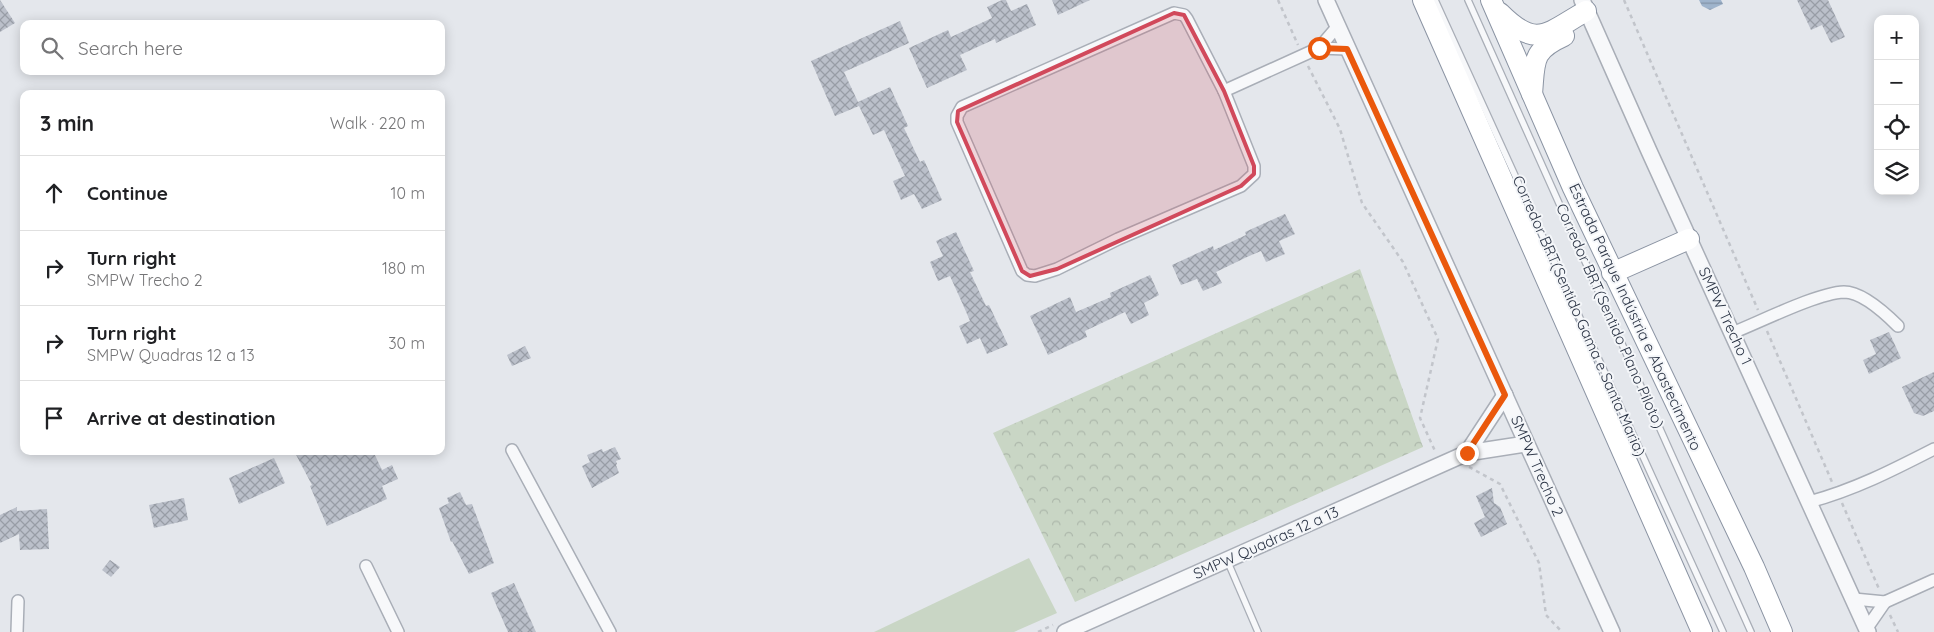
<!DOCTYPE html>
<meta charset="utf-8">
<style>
:root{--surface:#fff;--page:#f2f2f2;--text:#202124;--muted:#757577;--line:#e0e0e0}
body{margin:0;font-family:Quicksand,sans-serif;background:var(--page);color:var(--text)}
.controls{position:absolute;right:15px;top:15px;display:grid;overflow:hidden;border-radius:10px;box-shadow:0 2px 12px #0003}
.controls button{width:45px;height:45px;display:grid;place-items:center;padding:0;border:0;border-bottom:1px solid var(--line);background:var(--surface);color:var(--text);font:25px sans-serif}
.stop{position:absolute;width:15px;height:15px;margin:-11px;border:4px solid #ea580c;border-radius:50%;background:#fff}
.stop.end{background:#ea580c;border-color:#fff;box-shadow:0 1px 5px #0008}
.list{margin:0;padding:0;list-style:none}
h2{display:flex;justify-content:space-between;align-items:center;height:65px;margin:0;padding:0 20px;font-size:21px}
h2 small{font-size:16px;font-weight:400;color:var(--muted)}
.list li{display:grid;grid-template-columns:32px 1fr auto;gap:15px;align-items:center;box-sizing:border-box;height:75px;padding:0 20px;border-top:1px solid var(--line)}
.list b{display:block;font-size:19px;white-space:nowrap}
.list p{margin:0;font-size:16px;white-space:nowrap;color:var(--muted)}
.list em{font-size:16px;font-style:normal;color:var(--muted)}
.icon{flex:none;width:28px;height:28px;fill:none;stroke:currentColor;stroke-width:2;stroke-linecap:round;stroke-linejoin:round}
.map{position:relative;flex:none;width:1934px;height:632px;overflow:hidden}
.search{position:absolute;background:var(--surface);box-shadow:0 2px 12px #0003;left:20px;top:20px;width:425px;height:55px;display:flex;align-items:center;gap:12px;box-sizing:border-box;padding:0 18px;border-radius:10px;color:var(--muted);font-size:19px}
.panel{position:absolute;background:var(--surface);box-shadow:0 2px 12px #0003;left:20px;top:90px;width:425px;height:365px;border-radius:10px}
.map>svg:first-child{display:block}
.green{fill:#c9d6c5}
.forest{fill:url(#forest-crowns)}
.water{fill:url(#water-rules)}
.building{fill:url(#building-cross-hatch)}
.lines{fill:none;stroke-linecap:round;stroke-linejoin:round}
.service-casing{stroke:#a9aeb7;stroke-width:8}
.minor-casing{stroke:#a9aeb7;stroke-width:14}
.tertiary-casing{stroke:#a9aeb7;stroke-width:18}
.trunk-casing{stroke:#8b94a3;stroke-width:22}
.path{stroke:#c2c5cb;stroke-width:2.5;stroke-dasharray:4 4;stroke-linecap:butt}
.service{stroke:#f7f8fa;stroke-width:5.5}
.minor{stroke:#f7f8fa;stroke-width:11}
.tertiary{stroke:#f7f8fa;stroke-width:15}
.trunk{stroke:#fff;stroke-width:20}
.route{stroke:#ea580c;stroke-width:6}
.marked{fill:#d1495b;fill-opacity:0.2;stroke:#d1495b;stroke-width:4;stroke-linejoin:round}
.labels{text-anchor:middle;stroke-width:4;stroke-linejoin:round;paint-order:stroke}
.street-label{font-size:15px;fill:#2b3445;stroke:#f4f6f9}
</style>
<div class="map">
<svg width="1934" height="632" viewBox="0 0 1934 632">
<defs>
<pattern id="forest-crowns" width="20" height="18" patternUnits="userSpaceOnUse" patternTransform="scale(1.25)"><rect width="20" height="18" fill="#c9d6c5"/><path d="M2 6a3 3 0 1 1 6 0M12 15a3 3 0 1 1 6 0" fill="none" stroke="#adb8ab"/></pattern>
<pattern id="water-rules" width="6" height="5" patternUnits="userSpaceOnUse" patternTransform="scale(1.25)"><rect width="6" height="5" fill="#9fb4cc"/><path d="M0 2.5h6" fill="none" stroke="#8293a7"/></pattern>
<pattern id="building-cross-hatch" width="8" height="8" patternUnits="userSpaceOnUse" patternTransform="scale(1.25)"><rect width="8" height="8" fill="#bbc0ca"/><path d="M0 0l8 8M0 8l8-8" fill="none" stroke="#989da6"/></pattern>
</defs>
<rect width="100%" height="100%" fill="#e4e7ec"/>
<path class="green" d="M1029,558L1057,613L1014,632H874Z"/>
<path class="forest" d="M1360,269L1423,447L1075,602L993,433Z"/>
<path class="water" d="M1699,0H1721L1723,4L1710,10L1702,6Z"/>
<g class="building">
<path d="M0,0L15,23L0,32Z"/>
<path d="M1002,0H1006L1011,11L1027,4L1036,25L996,43L995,39L960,55L967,70L927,88L909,48L948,30L951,37L992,18L987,7Z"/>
<path d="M1052,0H1090L1058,15Z"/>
<path d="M1797,0H1828L1845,37L1831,43L1822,25L1811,30Z"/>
<path d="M900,21L909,43L844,72L858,102L890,87L908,126L904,128L920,162L924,160L942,200L922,209L914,194L901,200L893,181L905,176L884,130L873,135L859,106L835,116L811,61Z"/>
<path d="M1285,214L1295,234L1279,241L1285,254L1266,262L1261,251L1247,257L1216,272L1222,283L1203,291L1197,279L1181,285L1172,265L1213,246L1214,250L1246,235L1245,232Z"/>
<path d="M956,232L974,271L970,272L986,306L989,305L1008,345L987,354L980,338L967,344L959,326L970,321L964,307L950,276L938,281L930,262L943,256L936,241Z"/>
<path d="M1150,275L1159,295L1144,303L1149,315L1131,324L1125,312L1085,331L1087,337L1048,355L1030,316L1070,297L1076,312L1111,297L1110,293Z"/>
<path d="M1889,332L1901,358L1869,374L1863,360L1876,354L1870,340Z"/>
<path d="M525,346L531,358L512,366L507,355Z"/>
<path d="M1934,372V411L1923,416L1914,413L1902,387Z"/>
<path d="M615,447L621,459L616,461L617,464L616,465L619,473L592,488L582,466L590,462L587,455L602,449L603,452Z"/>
<path d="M294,451H373L382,470L392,465L398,479L382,486L387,499L327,526L310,486L312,485Z"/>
<path d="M274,458L285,483L239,504L229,478Z"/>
<path d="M1492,488L1494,503L1500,507L1507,524L1481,537L1474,523L1485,517L1476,496Z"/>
<path d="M460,492L466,505L472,504L494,563L469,574L452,541L451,542L439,508L449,503L447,498Z"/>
<path d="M184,498L188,520L154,528L149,505Z"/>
<path d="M17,507V511L47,509L49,549L20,550L19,534L0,543V515Z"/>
<path d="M110,560L120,567L111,577L102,570Z"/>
<path d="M514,583L536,632H508L491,593Z"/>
</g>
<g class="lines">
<g class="service-casing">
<g id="service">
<path d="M1435,0L1723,632"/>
<path d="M1468,0L1751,632"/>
<path d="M1227,560L1258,632"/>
</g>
</g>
<g class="minor-casing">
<g id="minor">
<path d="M1174,13L1184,15L1187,19L1224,91L1254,166V174L1241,186L1118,239L1057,269L1035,276L1027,275L1022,271L957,122V116L962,107Z"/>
<path d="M1319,48L1337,27"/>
<path d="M1224,91L1319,48L1347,49"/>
<path d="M1732,333C1760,322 1817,293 1844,292C1862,292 1886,314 1898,326"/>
<path d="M512,450L610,632"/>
<path d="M1809,502C1854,490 1893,470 1934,449"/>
<path d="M366,566L398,632"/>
<path d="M1854,599L1885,602L1934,580"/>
<path d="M1867,628L1885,602"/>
<path d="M17,632L18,601"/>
</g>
</g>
<g class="tertiary-casing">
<g id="tertiary">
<path d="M1326,0L1612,632"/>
<path d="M1582,0L1649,151L1868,632"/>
<path d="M1467,453L1505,395"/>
<path d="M1065,632L1467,453L1526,444"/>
</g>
</g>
<g class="trunk-casing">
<g id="trunk">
<path d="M1423,0L1702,632"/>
<path d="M1491,0L1573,188L1754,567L1782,632"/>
<path d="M1500,13C1537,50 1547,33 1586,11"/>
<path d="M1532,94C1535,61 1531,51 1564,36"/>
<path d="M1612,273L1689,239"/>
</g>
</g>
<g class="path">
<path d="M1278,0L1298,45"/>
<path d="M1624,0L1758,310"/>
<path d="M1308,66L1340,129L1362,203L1403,262L1438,339L1420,418L1435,451"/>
<path d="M1767,331L1832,482"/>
<path d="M1469,467L1500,484L1539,563L1546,615L1562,632"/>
<path d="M1842,503L1879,589"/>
<path d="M1890,615L1898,632"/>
<path d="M1038,632L1053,625"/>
</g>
<use href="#service" class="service"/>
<use href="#minor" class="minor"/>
<use href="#tertiary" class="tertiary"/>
<use href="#trunk" class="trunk"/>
</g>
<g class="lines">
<path class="route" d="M1319,48L1347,49L1505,395L1467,453"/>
</g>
<path class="marked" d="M1174,13L1184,15L1224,91L1254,166V174L1241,186L1057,269L1030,276L1022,271L957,122L958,111Z"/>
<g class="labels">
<g class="street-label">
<text transform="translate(1579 316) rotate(66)" y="5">Corredor BRT(Sentido Gama e Santa Maria)</text>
<text transform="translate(1610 316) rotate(66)" y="5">Corredor BRT(Sentido Plano Piloto)</text>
<text transform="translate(1725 316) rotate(65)" y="5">SMPW Trecho 1</text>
<text transform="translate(1635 317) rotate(65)" y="5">Estrada Parque Indústria e Abastecimento</text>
<text transform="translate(1537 466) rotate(66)" y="5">SMPW Trecho 2</text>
<text transform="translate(1266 543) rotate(-24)" y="5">SMPW Quadras 12 a 13</text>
</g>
</g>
</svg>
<div class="controls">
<button>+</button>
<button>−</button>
<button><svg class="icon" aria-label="locate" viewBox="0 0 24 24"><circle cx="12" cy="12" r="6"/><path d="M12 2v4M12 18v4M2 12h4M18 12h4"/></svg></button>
<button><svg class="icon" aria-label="layers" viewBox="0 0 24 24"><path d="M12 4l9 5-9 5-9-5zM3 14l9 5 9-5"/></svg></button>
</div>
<div class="stop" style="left:1319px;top:48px"></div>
<div class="stop end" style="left:1467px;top:453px"></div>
<div class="search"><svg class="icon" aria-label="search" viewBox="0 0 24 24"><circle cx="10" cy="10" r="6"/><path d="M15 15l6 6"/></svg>Search here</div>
<section class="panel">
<h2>3 min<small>Walk · 220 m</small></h2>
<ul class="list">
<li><svg class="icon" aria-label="ahead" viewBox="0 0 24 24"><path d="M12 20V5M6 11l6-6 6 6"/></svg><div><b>Continue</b></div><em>10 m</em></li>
<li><svg class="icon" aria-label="right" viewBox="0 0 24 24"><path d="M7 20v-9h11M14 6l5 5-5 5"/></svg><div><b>Turn right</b><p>SMPW Trecho 2</p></div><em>180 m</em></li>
<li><svg class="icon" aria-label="right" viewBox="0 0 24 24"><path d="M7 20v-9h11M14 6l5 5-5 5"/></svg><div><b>Turn right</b><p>SMPW Quadras 12 a 13</p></div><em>30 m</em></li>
<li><svg class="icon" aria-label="arrive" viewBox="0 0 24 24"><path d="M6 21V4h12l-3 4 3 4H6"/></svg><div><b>Arrive at destination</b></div></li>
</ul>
</section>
</div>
